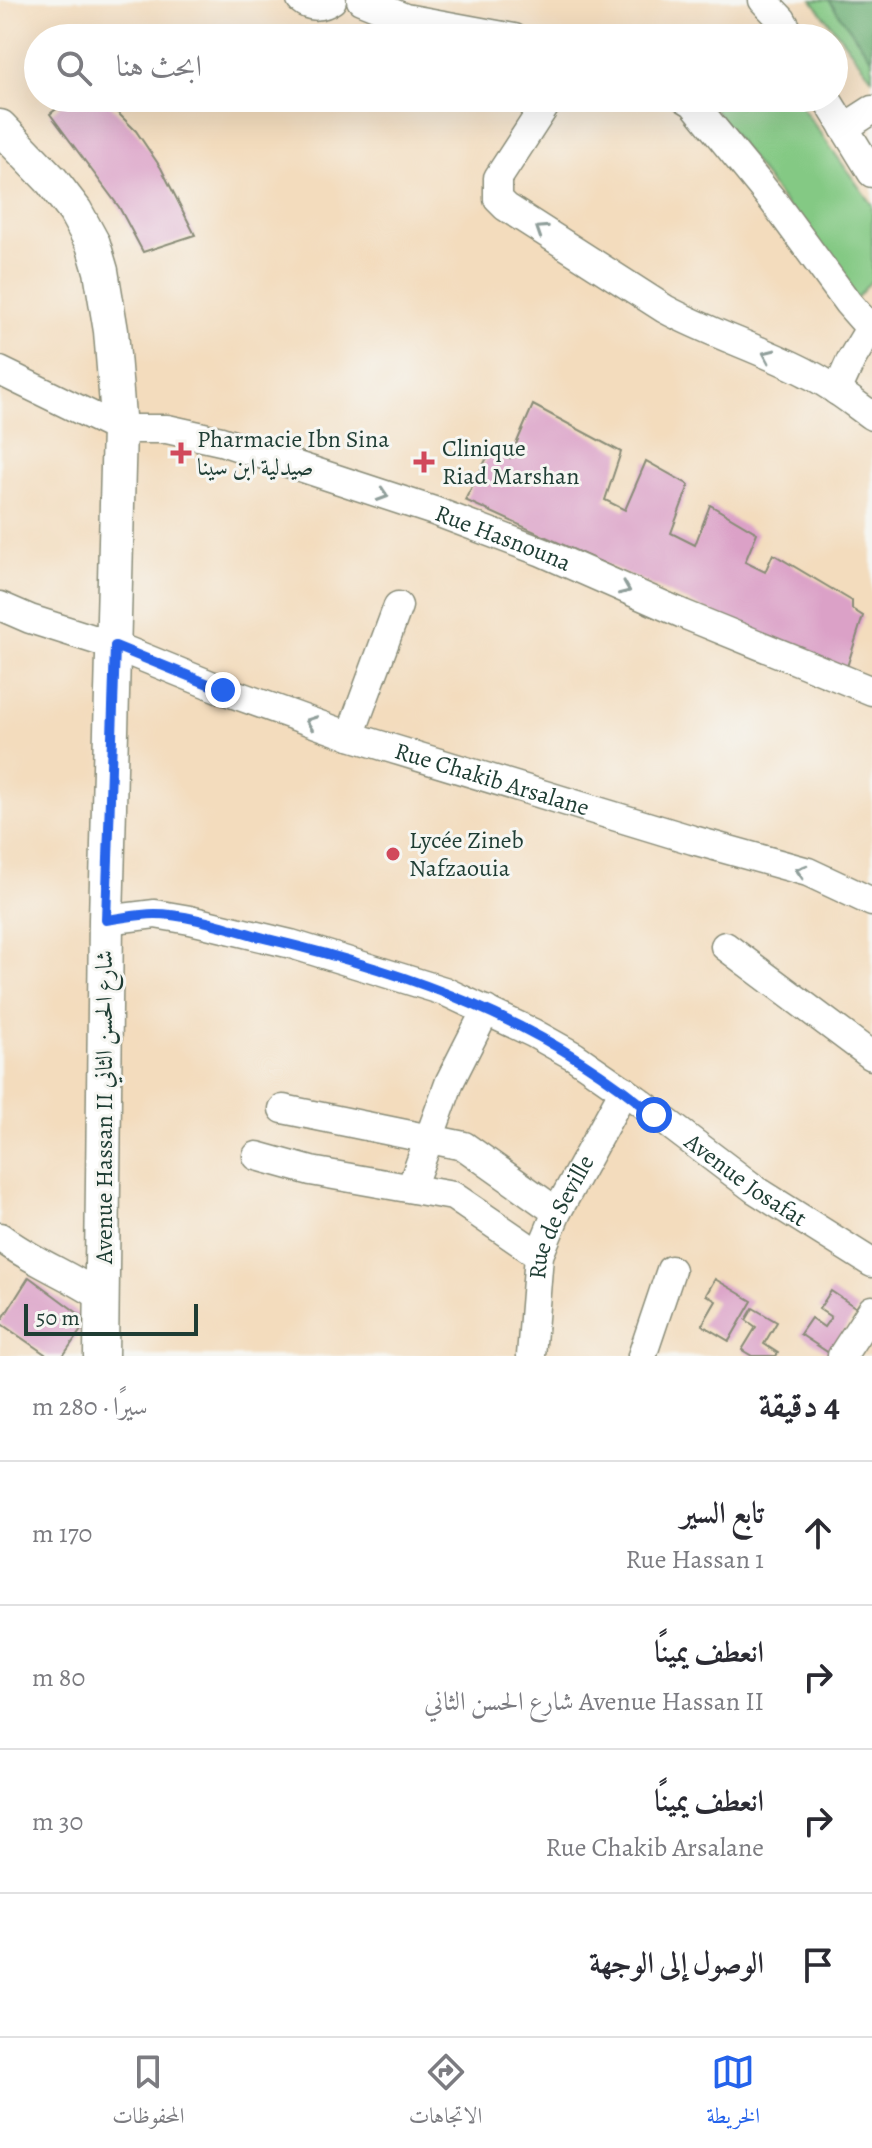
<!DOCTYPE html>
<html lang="ar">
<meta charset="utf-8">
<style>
:root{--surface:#fff;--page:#f2f2f3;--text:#2b2b33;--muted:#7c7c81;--line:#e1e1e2;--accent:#2563eb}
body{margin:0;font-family:Alegreya,Amiri,serif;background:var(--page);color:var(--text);direction:rtl}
.scale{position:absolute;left:24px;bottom:20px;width:174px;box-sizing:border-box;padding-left:8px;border:4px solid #1f3d34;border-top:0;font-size:22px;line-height:28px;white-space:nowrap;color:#1f3d34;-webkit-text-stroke:6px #f6f6f2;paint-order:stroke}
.stop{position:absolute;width:24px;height:24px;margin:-18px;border:6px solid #2563eb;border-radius:50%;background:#fff}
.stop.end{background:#2563eb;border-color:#fff;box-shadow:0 2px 8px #0008}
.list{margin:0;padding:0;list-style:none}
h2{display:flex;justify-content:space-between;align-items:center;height:104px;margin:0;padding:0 32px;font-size:34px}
h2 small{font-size:26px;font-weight:400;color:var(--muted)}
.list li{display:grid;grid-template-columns:52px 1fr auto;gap:24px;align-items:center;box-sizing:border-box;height:144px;padding:0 32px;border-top:2px solid var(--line)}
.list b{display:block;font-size:30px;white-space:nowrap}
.list p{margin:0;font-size:26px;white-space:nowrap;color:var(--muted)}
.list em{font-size:26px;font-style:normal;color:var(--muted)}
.icon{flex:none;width:44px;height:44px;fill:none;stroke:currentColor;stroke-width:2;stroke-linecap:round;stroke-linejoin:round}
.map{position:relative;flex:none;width:872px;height:1356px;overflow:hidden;direction:ltr}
.search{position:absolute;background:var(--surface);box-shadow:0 8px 32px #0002;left:24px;right:24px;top:24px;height:88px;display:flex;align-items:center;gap:20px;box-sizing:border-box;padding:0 28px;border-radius:44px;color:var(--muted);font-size:30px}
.sheet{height:680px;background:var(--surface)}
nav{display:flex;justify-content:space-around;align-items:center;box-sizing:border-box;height:112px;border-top:2px solid var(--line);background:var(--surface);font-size:22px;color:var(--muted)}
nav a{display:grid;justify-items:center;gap:4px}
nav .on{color:var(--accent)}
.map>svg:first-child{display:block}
.green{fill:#84c984;stroke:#52835c;stroke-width:2}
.forest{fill:#6bad72;stroke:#457553;stroke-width:2}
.building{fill:#dba1c7}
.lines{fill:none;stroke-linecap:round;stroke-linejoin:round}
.minor-casing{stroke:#898c78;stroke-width:31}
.tertiary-casing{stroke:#898c78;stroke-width:37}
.minor{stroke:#fff;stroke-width:28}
.tertiary{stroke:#fff;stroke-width:34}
.oneway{stroke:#8f9e9a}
.route{stroke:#2563eb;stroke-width:10}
.poi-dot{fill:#d1495b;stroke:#f6f6f2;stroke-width:3}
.labels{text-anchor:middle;stroke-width:6;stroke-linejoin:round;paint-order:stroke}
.poi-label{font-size:24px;fill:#1f3d34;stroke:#f6f6f2;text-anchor:start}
.street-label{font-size:24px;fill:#1f3d34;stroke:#f6f6f2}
</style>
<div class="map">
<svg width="872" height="1356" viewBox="0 0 872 1356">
<rect width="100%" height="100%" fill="#f6f6f2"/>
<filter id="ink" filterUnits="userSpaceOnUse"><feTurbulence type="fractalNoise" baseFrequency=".0125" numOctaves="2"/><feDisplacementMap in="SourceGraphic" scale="16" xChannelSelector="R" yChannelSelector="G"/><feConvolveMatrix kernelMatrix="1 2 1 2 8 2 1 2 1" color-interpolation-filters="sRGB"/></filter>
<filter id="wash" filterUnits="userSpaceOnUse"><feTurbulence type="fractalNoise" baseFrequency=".006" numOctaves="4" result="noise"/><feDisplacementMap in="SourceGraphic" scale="32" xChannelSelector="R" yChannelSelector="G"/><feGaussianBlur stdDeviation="1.8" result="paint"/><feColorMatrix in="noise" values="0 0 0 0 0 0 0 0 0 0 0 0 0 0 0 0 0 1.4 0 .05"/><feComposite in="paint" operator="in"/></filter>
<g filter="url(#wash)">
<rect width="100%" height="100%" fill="#f3dcbd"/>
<g class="green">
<path d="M812,0H872V78Z"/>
<path d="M721,98H795L872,205V280L856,299L712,106Z"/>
</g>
<path class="forest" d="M829,0H872V60Z"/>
<g id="blocks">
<g class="building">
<path d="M70,98H103L136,131L161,168L195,235L143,252L119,207L50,114Z"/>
<path d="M533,405L621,452L605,500L625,510L646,461L689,485L671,533L695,545L710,505L757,533L745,562L765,572L773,554L852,601V609L863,616L845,673L465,500L492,448L510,458Z"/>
<path d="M29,1277L83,1317V1327L63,1356H48L0,1323Z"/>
<path d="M715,1279L752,1301L729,1341L702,1325L716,1301L706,1295Z"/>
<path d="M831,1291L858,1309L829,1353L800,1334L811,1318L824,1327L831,1317L819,1309Z"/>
<path d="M753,1308L777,1322L764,1344L778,1353L776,1356H752L742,1350L756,1327L746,1320Z"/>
</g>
</g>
</g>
<g filter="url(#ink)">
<use href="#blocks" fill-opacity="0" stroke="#898c78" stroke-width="2"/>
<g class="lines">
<g class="minor-casing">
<g id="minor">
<path d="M301,0C310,8 322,7 332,0"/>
<path d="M361,0L405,18L514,38"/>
<path d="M763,0L782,20L792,38"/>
<path d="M550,98L498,178V199L506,207L665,309C711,334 762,349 809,374C832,385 851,401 872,416"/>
<path d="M685,98L693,103L774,202L848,303L870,328"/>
<path d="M826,98L872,173"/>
<path d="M844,128L872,110"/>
<path id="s1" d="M0,371L119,429H167L221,441L434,511L542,552L683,614L872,691"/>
<path d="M837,391L851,360L872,325"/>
<path id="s2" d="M0,606L30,619L115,646L223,690L350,736L693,840L808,872L872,902"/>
<path d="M350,736L398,606"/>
<path id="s3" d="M106,920L155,914L190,920L291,944L444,991L533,1033L574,1056L636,1099L756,1190L872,1263"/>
<path d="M725,946L872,1056"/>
<path d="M283,1109L464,1146L557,1212"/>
<path d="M257,1156L311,1171L453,1196L539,1255"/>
<path d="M411,1188L450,1081L486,1010"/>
<path d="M0,1237C32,1262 70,1275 103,1298"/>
<path id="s4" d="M531,1356L539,1255L557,1212L624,1090"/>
<path d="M642,1356L671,1270"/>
<path d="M842,1356L872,1310"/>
</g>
</g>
<g class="tertiary-casing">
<path id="tertiary" d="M0,127L52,181L75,211L93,244L101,271L111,331L119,429L106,920L101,1356"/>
</g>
<use href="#minor" class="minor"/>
<use href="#tertiary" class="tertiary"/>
</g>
<defs><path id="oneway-chevron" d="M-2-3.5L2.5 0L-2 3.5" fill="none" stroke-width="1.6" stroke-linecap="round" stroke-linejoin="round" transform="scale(2)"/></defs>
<g class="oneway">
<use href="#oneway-chevron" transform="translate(541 230) rotate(-147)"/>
<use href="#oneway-chevron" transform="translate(768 355) rotate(-156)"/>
<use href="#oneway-chevron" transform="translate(383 495) rotate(18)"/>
<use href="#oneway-chevron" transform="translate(625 589) rotate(23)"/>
<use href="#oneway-chevron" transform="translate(311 722) rotate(-160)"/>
<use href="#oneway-chevron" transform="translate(801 871) rotate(-163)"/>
</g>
</g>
<g class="lines" filter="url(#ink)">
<path class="route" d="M223,690L115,646L106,920C122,918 139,914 155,914C190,914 234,930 268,939C408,972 544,1021 654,1115"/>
</g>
<g class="poi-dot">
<path d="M177 441h8v8h8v8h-8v8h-8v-8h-8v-8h8z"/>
<path d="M420 450h8v8h8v8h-8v8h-8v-8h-8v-8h8z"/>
<circle cx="393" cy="854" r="8"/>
</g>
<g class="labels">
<g class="poi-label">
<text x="197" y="447">Pharmacie Ibn Sina<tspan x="197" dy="28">صيدلية ابن سينا</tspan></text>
<text x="442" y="456">Clinique<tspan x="442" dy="28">Riad Marshan</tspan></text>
<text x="409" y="848">Lycée Zineb<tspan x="409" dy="28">Nafzaouia</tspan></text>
</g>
<g class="street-label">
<text dy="8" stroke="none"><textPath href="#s1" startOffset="534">Rue Hasnouna</textPath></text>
<text dy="8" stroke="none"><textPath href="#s2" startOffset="522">Rue Chakib Arsalane</textPath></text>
<text transform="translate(104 1107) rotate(-90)" y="8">Avenue Hassan II شارع الحسن الثاني</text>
<text dy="8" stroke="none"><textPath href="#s3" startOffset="706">Avenue Josafat</textPath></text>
<text dy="8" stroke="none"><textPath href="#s4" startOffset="144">Rue de Seville</textPath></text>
</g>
</g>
</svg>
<div class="scale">50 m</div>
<div class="stop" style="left:654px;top:1115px"></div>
<div class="stop end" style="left:223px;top:690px"></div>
<div class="search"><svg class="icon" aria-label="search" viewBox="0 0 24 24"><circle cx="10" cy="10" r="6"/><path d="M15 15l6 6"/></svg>ابحث هنا</div>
</div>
<section class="sheet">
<h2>4 دقيقة<small>سيرًا · 280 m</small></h2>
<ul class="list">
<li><svg class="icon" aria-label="ahead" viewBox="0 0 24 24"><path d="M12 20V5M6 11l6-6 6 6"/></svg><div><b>تابع السير</b><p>Rue Hassan 1</p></div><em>170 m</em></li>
<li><svg class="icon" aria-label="right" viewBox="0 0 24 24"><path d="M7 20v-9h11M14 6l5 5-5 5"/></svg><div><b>انعطف يمينًا</b><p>Avenue Hassan II شارع الحسن الثاني</p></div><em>80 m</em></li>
<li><svg class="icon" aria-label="right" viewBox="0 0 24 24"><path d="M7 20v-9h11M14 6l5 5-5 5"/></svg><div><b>انعطف يمينًا</b><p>Rue Chakib Arsalane</p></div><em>30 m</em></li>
<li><svg class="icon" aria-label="arrive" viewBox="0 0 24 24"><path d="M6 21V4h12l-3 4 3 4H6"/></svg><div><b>الوصول إلى الوجهة</b></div></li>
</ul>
</section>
<nav>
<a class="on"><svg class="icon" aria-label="map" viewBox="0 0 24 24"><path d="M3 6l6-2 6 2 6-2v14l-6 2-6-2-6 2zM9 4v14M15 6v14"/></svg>الخريطة</a>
<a><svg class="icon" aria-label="directions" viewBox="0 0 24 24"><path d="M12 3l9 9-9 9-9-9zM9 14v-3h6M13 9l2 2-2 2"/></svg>الاتجاهات</a>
<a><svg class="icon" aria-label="saved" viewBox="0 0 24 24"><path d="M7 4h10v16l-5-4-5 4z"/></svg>المحفوظات</a>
</nav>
